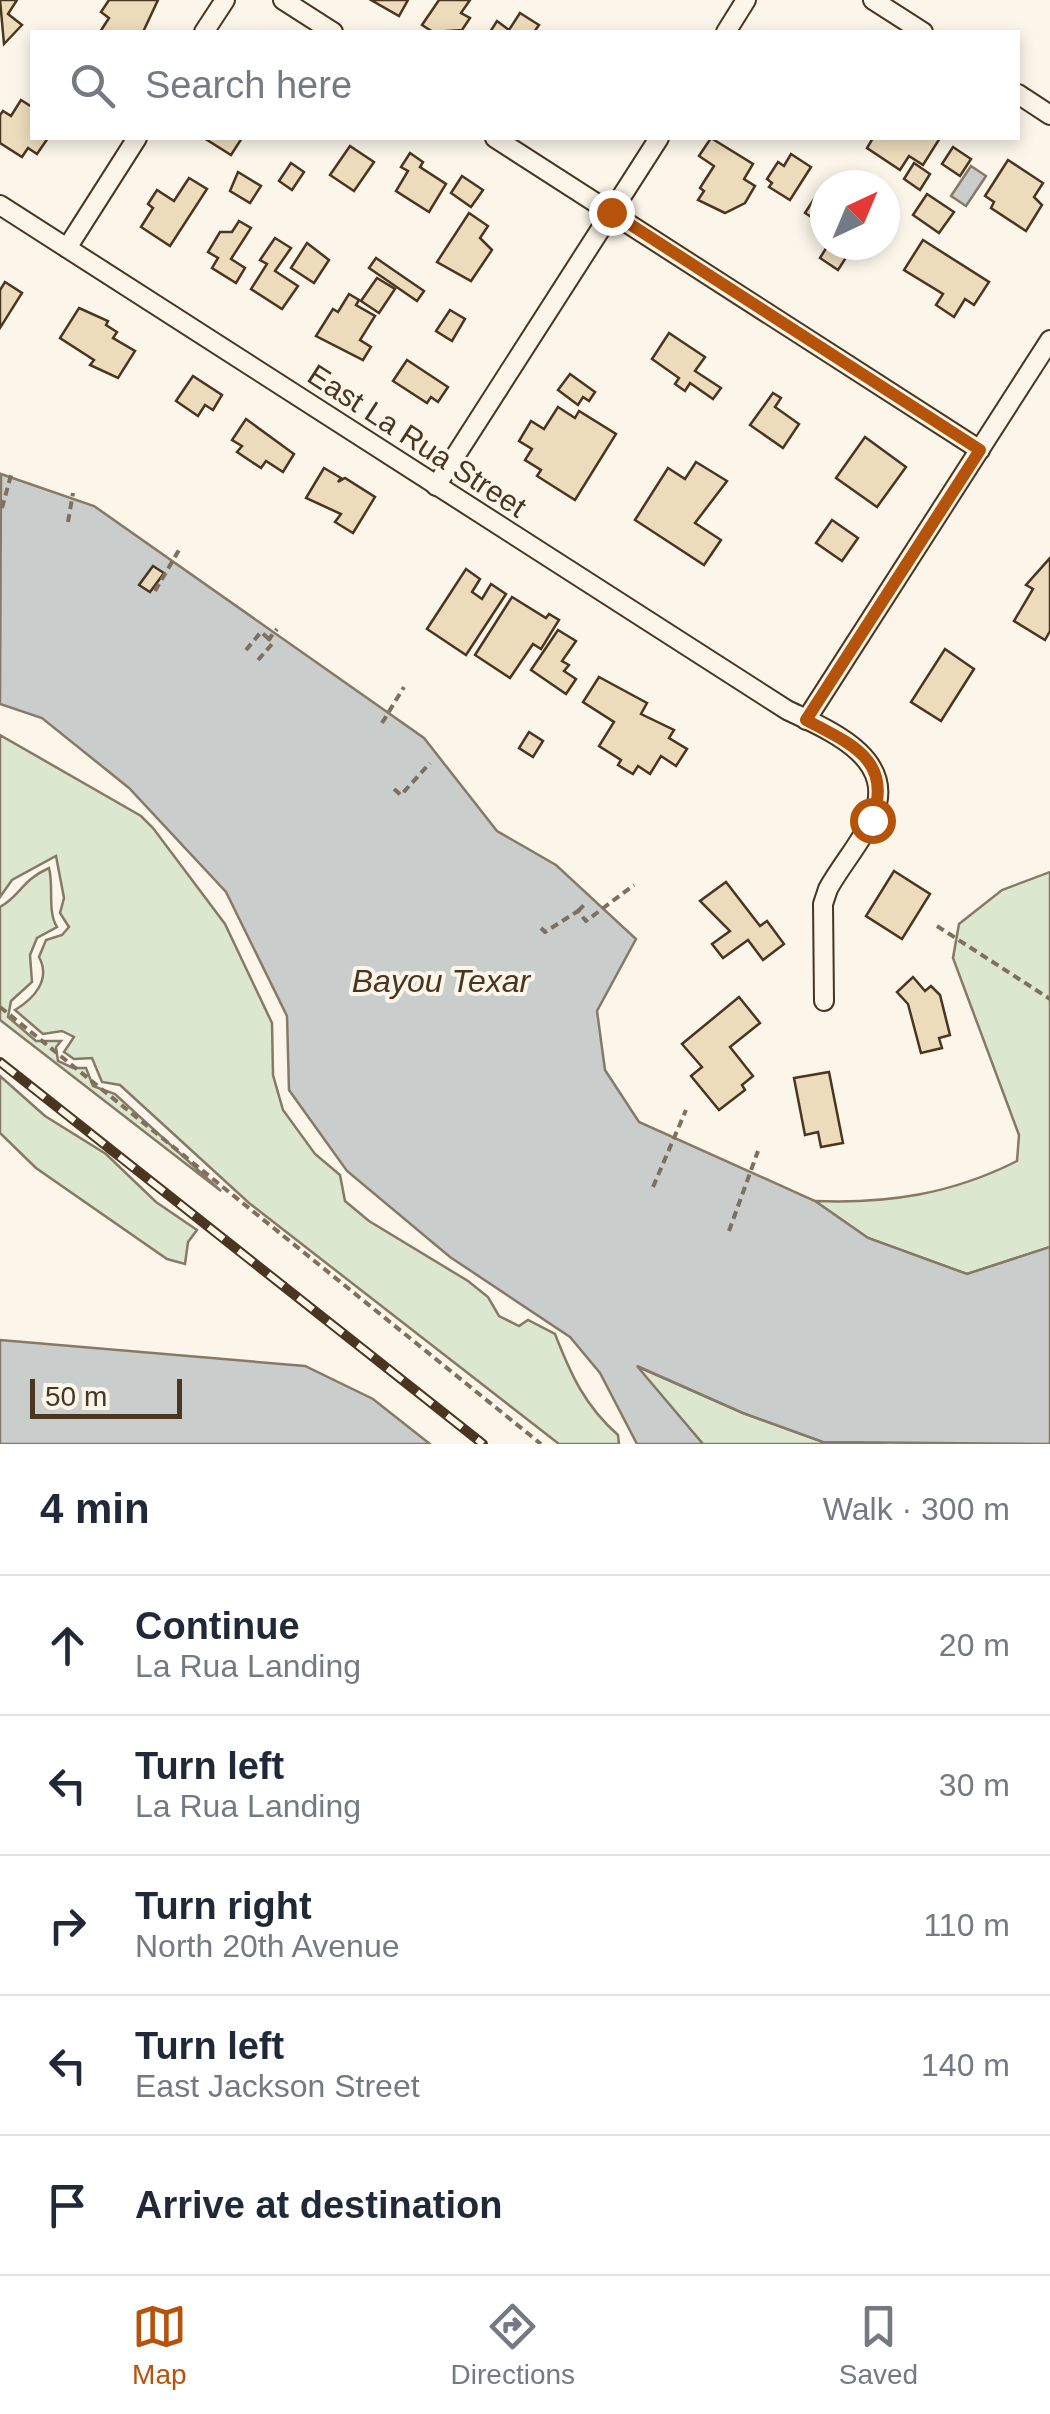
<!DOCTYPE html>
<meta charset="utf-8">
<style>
:root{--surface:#fff;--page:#f6f6f7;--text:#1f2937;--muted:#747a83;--line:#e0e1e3;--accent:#b45309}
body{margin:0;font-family:Helvetica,sans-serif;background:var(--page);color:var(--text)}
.compass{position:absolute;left:810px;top:170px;width:90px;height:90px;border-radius:50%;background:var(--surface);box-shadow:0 5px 15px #0003;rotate:44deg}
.scale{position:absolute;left:30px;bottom:25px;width:152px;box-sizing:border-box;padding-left:10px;border:5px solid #4a3520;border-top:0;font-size:28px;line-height:35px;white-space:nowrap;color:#4a3520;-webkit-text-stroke:8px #fbf6e9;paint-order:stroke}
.stop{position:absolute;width:30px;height:30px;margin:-22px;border:8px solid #b45309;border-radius:50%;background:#fff}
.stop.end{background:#b45309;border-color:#fff;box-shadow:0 2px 10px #0008}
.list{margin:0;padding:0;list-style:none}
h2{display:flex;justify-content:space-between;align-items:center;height:130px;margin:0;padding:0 40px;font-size:42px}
h2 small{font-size:32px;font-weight:400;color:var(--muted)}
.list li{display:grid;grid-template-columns:65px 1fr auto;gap:30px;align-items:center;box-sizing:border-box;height:140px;padding:0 40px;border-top:2px solid var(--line)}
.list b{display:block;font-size:38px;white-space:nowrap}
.list p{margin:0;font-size:32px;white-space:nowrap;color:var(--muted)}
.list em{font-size:32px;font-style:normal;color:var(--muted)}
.icon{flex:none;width:55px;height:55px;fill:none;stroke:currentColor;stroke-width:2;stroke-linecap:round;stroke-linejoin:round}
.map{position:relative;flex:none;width:1050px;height:1444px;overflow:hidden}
.search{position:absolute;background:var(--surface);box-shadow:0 5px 15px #0003;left:30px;right:30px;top:30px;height:110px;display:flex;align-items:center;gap:25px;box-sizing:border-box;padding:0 35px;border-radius:0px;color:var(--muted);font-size:38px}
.sheet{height:830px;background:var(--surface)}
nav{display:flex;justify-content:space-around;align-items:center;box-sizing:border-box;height:140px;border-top:2px solid var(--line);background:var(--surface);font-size:28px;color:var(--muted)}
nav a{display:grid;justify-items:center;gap:5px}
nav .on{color:var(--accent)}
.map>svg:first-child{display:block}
.green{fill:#dce7d0;stroke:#887966;stroke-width:2.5}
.water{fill:#c9cecd;stroke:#887966;stroke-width:2.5}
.building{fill:#ecdcbc;stroke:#4a3520;stroke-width:2.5}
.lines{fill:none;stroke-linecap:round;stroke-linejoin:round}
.minor-casing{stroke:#4a3520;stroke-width:22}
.path{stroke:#7f6f5c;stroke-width:4;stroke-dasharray:8 5;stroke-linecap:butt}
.minor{stroke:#fbf6e9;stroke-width:18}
.rail-casing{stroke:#4a3520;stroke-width:10}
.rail{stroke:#fbf6e9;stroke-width:6;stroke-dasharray:19;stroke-linecap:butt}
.route{stroke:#b45309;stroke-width:12}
.labels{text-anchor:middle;stroke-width:8;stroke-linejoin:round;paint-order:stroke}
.street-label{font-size:30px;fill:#4a3520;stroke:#fbf6e9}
.water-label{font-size:32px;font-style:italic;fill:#4a3520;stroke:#fbf6e9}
</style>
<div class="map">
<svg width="1050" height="1444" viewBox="0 0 1050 1444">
<rect width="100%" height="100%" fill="#fbf6e9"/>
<g class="green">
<path d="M0,735L141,816L153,828L225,924L272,1023L273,1075L283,1110L315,1154L340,1175L345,1201L369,1221L468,1281L488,1297L499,1316L519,1326L528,1320L555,1334C571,1375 585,1406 618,1435L619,1444H559L249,1203L120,1085L102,1082L92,1058L74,1059L64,1052L74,1037L62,1031L43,1034L15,1010C35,998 51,979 39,957L46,940L62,935L69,927L60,913L64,898L56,856L12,880L0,897Z"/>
<path d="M49,868C54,888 47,911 57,927L37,938L30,955L32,982L11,1001L8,1017L36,1041H61L56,1047L58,1061L73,1068H86L93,1086L115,1094L221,1191L0,1020V907C20,896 22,880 49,868Z"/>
<path d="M1050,872V1247L967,1274L868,1238L815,1201C887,1204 952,1194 1017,1161L1019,1135L953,958L959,924L1002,890Z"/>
<path d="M0,1076L45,1116L106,1154L156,1202L197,1230L188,1242L185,1264L167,1259L36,1168L0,1133Z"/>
<path d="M634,1365L743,1413L823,1442L886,1444H703Z"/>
</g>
<g class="water">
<path d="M971,166L986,176L966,206L951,196Z"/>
<path d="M1,474L94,506L424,738L497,831L556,865L636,939L597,1011L605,1070L639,1122L815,1201L868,1238L967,1274L1050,1247V1444L823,1442L743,1413L637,1366L703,1444H637L600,1373L570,1337L450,1257L347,1171L289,1090L287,1016L226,892L129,788L42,718L0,704Z"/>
<path d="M0,1340L305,1366L373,1399L430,1444H0Z"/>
</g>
<g class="building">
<path d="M0,0H17L8,14L22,25L4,44Z"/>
<path d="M109,0H158L143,32H100L109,18L101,12Z"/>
<path d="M371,0H408L399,16Z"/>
<path d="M439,0H470L461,13L470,18L462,30L433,32L422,25Z"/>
<path d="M520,13L539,25L534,32H490L497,21L509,30Z"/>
<path d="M21,100L32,107V138H48L37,154L28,148L22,157L0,143V115L3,111L11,116Z"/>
<path d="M204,138H242L231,155Z"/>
<path d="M711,138L753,164L744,179L755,186L745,203L725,213L698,200L704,191L700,188L714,166L699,156Z"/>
<path d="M873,138H872H940L923,165L909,156L900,170L867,148Z"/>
<path d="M350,146L374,162L354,191L330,175Z"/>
<path d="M953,147L971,159L960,176L942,164Z"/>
<path d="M410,153L423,162L420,167L446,184L429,212L396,191L408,171L401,167Z"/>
<path d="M791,154L811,167L790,200L769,187L772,183L767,179L778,162L784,166Z"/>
<path d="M1008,160L1043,183L1034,197L1042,205L1026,231L991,208L994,202L985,196Z"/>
<path d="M291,163L304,172L292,190L279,181Z"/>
<path d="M914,163L930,174L920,190L904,179Z"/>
<path d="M238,172L261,186L250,203L230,191Z"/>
<path d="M462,176L483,190L471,207L451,193Z"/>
<path d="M189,178L207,189L170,246L141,227L153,208L148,204L157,190L174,201Z"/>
<path d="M820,190L825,193V226L805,213Z"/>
<path d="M927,194L954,212L939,233L913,215Z"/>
<path d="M469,213L488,226L480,238L492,250L471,281L437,262Z"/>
<path d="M239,221L251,228L231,259L245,268L236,283L212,268L218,258L208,252L220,232H232Z"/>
<path d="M275,238L291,248L275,271L298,286L282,309L251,289L267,264L260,260Z"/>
<path d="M923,240L989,282L974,305L965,299L954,317L936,305L943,294L904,270Z"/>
<path d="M307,243L329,260L314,283L291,268Z"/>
<path d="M828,245H854L838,270L820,258Z"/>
<path d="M376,258L424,291L417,301L369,268Z"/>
<path d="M377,278L395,289L379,313L361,301Z"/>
<path d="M5,282L22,293L0,328V290Z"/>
<path d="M349,294L359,300L356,305L375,316L360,340L371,347L363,360L316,336L333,309L338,312Z"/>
<path d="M79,308L108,321L106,325L117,332L113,338L135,351L118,378L90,365L94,360L60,338Z"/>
<path d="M450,310L465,319L452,341L436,331Z"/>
<path d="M669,333L705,357L695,371L721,388L713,399L690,383L685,391L675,384L679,378L652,359Z"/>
<path d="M407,360L448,387L438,402L431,397L427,403L393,381Z"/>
<path d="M570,374L595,392L589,401L583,397L578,405L558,390Z"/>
<path d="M193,376L222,395L213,410L205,405L198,416L176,401Z"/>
<path d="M773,393L781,398L775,407L799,424L783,448L750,425Z"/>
<path d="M558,407L575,418L579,411L616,434L575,500L537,476L541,470L525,460L532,449L519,441L531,421L544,429Z"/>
<path d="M246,419L294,454L283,472L266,461L261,468L237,452L242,446L232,440Z"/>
<path d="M865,437L906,467L877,507L836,478Z"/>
<path d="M696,462L727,481L695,523L721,540L704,565L635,520L668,468L685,479Z"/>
<path d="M324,468L341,478L338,482L345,478L375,497L353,533L335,522L341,514L306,498Z"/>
<path d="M832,520L858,538L842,561L816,543Z"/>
<path d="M1050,558V631L1045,640L1014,621L1033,589L1026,585Z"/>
<path d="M153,566L164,573L150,592L139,585Z"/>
<path d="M466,569L480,579L472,592L482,599L491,584L506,594L466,655L427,629Z"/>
<path d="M512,597L546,618L549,614L559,620L541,649L533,644L510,678L475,655Z"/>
<path d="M558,630L576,641L562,661L569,665L564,671L576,679L566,694L531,670Z"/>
<path d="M945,649L974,669L941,721L911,702Z"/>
<path d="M599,677L647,703L641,714L674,730L669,738L687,749L676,766L661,756L650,774L638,766L633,774L618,765L621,760L599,746L614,722L583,702Z"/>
<path d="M529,732L543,741L533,757L519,748Z"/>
<path d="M894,871L930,894L902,939L866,916Z"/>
<path d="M726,882L760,926L767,921L784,944L763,960L748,940L723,958L712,944L730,931L700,901Z"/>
<path d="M913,977L925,991L931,986L940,995L950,1035L939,1038L942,1048L921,1053L908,1004L897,992Z"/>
<path d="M739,997L760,1023L730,1047L753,1076L742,1085L745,1090L719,1110L691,1076L702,1067L682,1044Z"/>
<path d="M829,1072L843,1143L821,1147L818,1132L805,1135L794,1078Z"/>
</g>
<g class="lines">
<g class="minor-casing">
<g id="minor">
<path d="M283,0L333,32"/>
<path d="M873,0L923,32"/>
<path d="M204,32L225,0"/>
<path d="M726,32L746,0"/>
<path d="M1018,94L1050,115"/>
<path d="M495,138L980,450"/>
<path d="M0,205L787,710C828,730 898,757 873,816C862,842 841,865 828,889L823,904L824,1001"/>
<path d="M67,248L137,138"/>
<path d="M436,486L659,138"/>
<path d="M806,720L1050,340"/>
</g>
</g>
<g class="path">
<path d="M2,508L11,475"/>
<path d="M68,522L73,493"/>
<path d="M155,591L179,550"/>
<path d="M246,650L261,632L269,639"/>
<path d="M258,660L273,643L269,639L277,629"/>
<path d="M382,723L404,687"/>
<path d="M394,789L401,795L430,763"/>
<path d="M578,911L587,902"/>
<path d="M937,926L1050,999"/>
<path d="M541,928L545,932L578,911L586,921L634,885"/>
<path d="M0,1007L541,1444"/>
<path d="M653,1187L686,1110"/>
<path d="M729,1231L758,1151"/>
</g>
<use href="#minor" class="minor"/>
<g class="rail-casing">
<path id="rail" d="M0,1062L483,1444"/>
</g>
<use href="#rail" class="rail"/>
</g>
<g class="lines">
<path class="route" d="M611,212L980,450L806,720C851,744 894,760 872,820"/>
</g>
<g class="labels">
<g class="street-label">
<text transform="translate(417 441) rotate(33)" y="10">East La Rua Street</text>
</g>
<g class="water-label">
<text x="441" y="992">Bayou Texar</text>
</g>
</g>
</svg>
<svg class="compass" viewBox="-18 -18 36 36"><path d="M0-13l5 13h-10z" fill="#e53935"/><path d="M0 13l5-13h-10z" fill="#747a83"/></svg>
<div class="scale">50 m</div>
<div class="stop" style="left:872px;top:820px"></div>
<div class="stop end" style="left:611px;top:212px"></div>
<div class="search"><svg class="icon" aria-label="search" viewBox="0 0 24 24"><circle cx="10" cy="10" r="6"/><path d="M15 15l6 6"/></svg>Search here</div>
</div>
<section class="sheet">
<h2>4 min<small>Walk · 300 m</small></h2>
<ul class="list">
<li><svg class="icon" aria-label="ahead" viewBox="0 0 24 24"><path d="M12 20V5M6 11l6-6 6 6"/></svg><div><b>Continue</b><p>La Rua Landing</p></div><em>20 m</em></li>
<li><svg class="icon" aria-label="left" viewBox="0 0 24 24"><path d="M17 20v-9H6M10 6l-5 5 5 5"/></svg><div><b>Turn left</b><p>La Rua Landing</p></div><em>30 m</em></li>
<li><svg class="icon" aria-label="right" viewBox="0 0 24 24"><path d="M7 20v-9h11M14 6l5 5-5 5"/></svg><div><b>Turn right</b><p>North 20th Avenue</p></div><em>110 m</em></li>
<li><svg class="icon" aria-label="left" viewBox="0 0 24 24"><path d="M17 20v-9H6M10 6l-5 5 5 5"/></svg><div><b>Turn left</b><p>East Jackson Street</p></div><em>140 m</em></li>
<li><svg class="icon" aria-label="arrive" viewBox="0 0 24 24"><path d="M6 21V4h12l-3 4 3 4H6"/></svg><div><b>Arrive at destination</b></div></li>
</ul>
</section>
<nav>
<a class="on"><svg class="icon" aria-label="map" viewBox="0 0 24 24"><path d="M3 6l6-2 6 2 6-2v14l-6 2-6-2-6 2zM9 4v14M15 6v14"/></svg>Map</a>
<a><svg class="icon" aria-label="directions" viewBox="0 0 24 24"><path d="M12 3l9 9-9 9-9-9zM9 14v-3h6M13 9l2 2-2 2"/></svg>Directions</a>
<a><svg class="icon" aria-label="saved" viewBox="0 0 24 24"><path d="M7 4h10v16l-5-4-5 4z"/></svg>Saved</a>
</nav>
